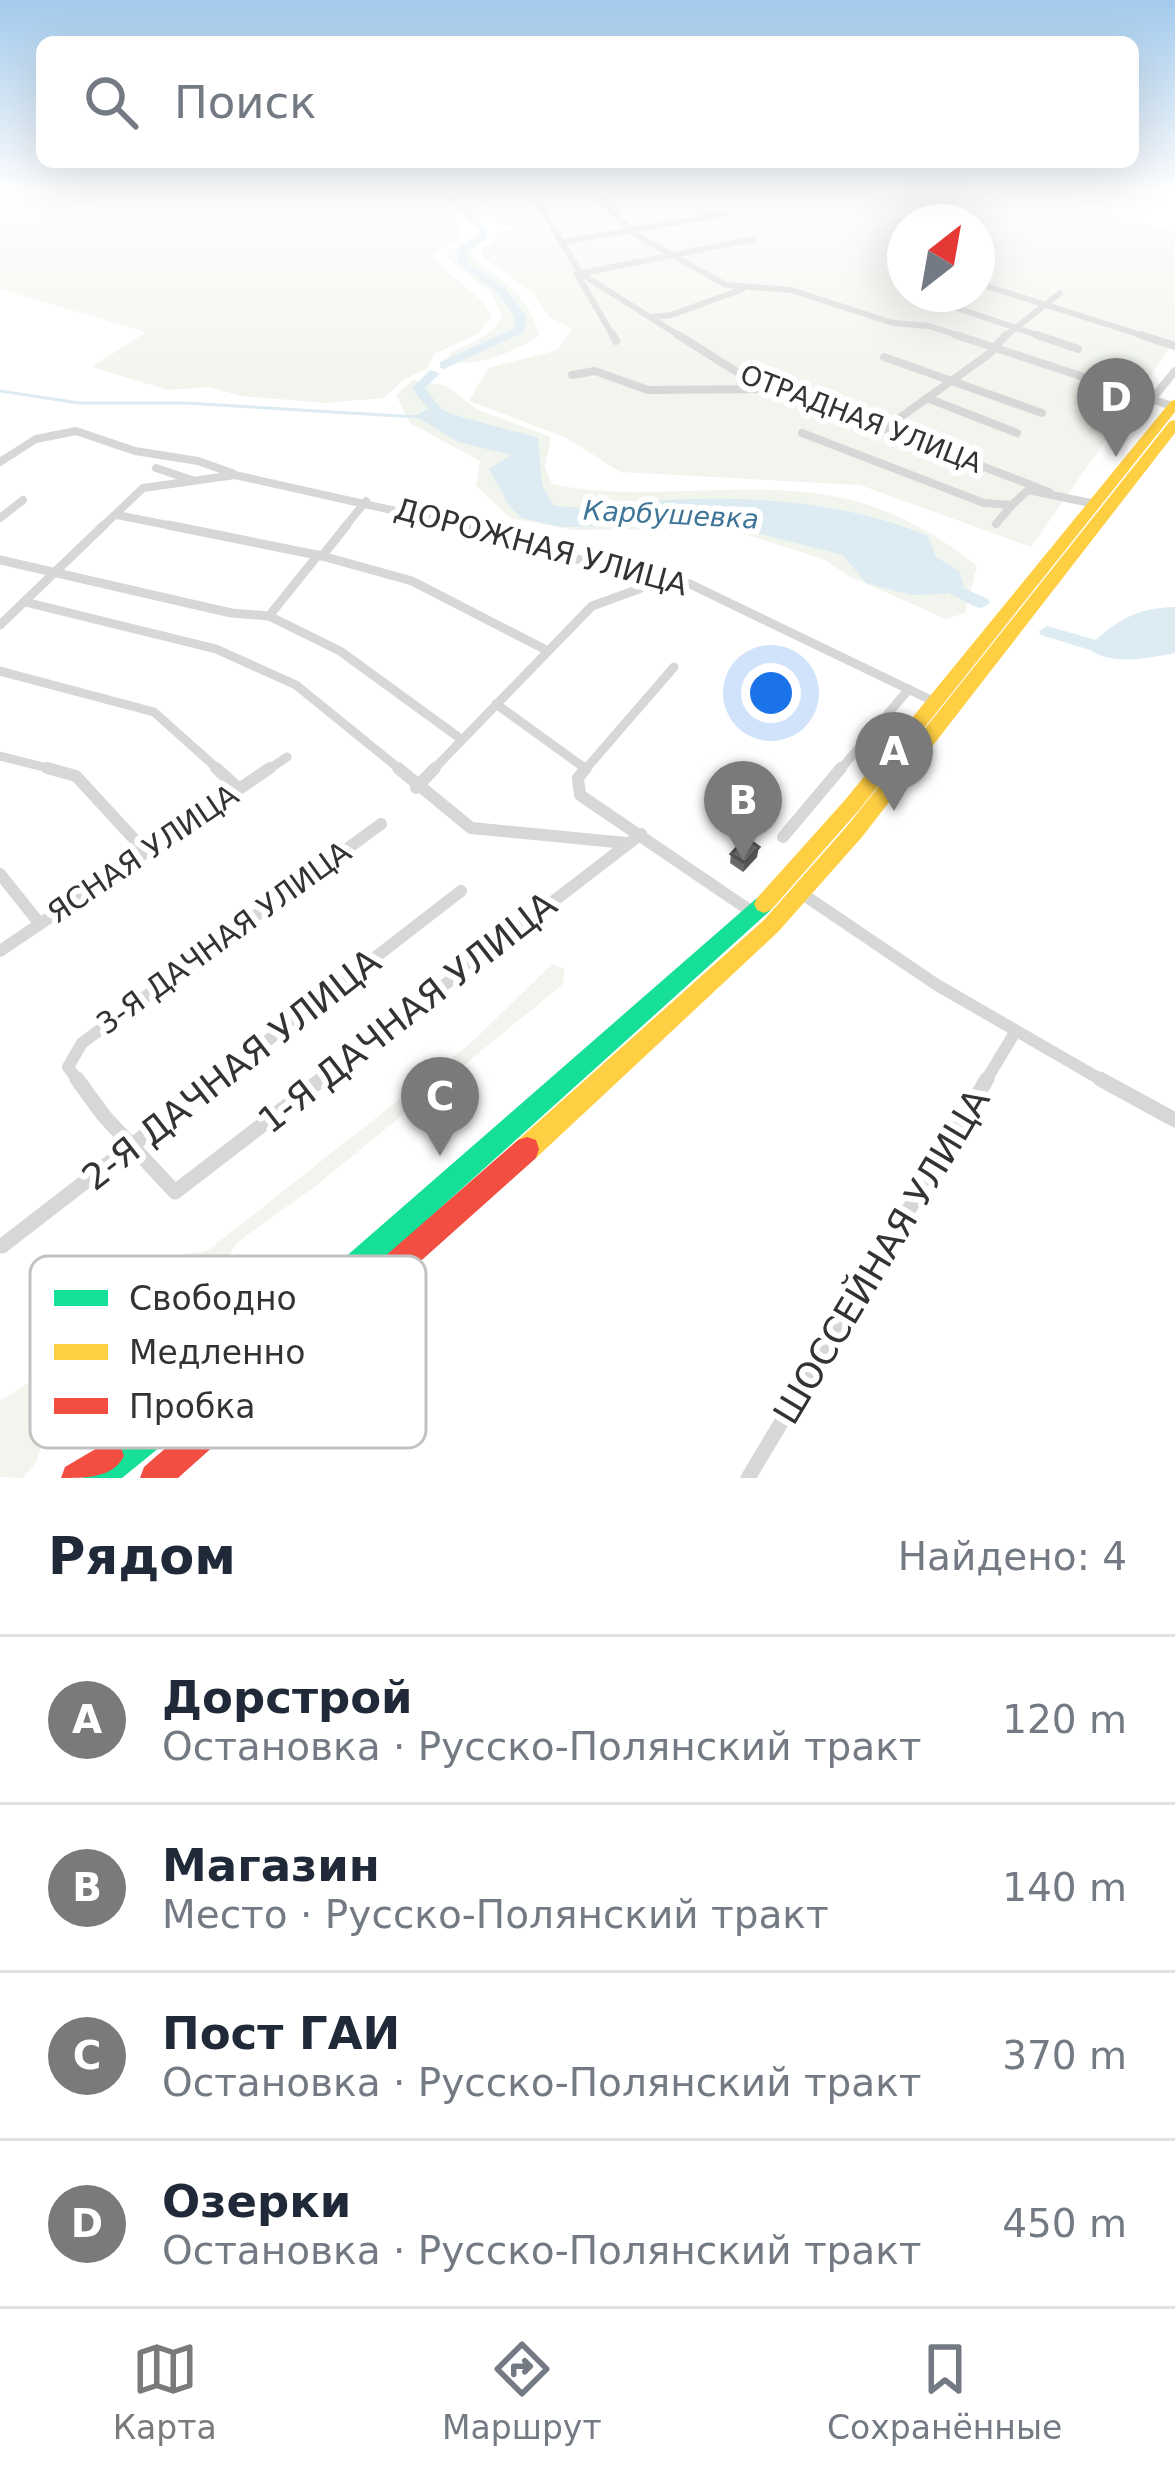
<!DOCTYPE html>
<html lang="ru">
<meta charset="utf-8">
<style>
:root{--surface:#fff;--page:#f2f2f3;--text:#1f2937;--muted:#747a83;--line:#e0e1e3;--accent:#7a7a7a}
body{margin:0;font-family:"DejaVu Sans",sans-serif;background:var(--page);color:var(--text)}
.compass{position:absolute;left:887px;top:204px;width:108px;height:108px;border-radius:50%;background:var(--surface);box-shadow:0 12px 48px #0002;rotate:31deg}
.you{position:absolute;left:771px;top:693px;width:42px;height:42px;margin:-30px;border:9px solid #fff;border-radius:50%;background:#1a73e8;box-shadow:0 0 0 18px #1a73e833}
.badge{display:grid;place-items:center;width:78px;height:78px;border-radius:50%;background:var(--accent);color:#fff;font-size:39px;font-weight:700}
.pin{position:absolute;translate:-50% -99px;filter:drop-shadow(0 3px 6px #0008)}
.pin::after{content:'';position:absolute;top:63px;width:42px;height:36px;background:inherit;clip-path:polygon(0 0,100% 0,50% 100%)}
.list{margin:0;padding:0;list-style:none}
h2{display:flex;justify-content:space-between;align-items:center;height:156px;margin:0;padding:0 48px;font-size:51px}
h2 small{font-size:39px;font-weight:400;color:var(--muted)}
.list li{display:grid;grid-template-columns:78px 1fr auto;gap:36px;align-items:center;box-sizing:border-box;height:168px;padding:0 48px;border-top:3px solid var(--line)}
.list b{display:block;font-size:45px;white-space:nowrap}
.list p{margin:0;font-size:39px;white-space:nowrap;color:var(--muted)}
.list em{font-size:39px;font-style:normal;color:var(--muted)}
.icon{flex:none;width:66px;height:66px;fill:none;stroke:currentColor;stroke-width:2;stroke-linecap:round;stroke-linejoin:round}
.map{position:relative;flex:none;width:1175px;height:1478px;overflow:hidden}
.search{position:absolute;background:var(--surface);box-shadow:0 12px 48px #0002;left:36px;right:36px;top:36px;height:132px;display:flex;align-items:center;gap:30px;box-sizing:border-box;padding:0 42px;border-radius:18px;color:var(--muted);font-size:45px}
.sheet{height:828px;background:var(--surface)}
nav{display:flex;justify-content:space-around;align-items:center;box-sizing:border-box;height:168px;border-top:3px solid var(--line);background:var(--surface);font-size:33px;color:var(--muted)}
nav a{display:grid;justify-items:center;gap:6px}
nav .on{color:var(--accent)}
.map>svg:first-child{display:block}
.green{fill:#f1f5ed;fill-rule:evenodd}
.water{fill:#ddebf3}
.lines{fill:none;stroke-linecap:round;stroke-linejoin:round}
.stream{stroke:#ddebf3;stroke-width:3}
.river{fill:#ddebf3;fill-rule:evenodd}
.street-far4{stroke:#d7d7d7;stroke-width:6}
.street-far3{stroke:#d7d7d7;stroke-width:8}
.street-far2{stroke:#d7d7d7;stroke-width:9}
.street-far1{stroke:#d7d7d7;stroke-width:12}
.street{stroke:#d7d7d7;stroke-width:15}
.fast{fill:#16e098;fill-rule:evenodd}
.slow{fill:#ffcf43;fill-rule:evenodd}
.jam{fill:#f24e42;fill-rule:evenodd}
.wall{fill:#6f6f6f}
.shaded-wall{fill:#5a5a5a}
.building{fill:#818181;stroke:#5a5a5a;stroke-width:3}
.labels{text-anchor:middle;stroke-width:12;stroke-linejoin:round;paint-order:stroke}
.far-street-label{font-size:27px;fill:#333;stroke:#fff}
.far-water-label{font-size:27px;font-style:italic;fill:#3f7597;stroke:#fff}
.street-label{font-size:30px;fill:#333;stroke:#fff}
.near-street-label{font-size:36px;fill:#333;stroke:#fff}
.key{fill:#fff;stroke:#c2c2c2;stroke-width:3}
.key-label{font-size:33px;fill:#333}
</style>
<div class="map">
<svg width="1175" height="1478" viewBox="0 0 1175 1478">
<rect width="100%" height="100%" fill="#fff"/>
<g class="green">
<path d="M0,188H425L462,229L457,241L434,254C445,280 474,283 492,316L478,334L434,354L428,368L405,379L383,398L326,403L241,396L210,387L168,390L92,367L146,332L0,289Z"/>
<path d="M468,188H1006L1175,232V341L1031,547L860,485L620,472L567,438L469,401L488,368L550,352L559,348L572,329L549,317L532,292L483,257L480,250L494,241L500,231L522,229L496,225L492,213ZM905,222H977V294H905Z"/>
<path d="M474,237L482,241L469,254C500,281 529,292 539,336C518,349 470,373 448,358L450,353C470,343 493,337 502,316L491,292L447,259L448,251Z"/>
<path d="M413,380L446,386L478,410L551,437L545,467L552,484C646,504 746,478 838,497C891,508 935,533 977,566L965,613L946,619L849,576L823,559L744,534L717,529L574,530L510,518L476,485L480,461L410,423L396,395Z"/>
<path d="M552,964L565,969L562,985L313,1188L239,1241L189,1310L42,1442L37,1461L23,1478L0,1477V1401L48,1370L74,1337L108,1316L177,1256L207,1251L471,1043Z"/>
</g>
<g class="water">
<path d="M429,408L538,438L542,485L553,505C588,512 628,502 664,500C753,496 844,501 928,536L936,557L959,571L964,586L945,594L912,595L866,583L843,555L724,525L560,527L522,518L510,507L489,469L511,455L458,442L415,416Z"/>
<path d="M1175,607V653C1136,660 1106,668 1075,639L1096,640C1121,617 1141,608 1175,607Z"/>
</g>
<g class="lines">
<path class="stream" d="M0,391L79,403H185L417,417"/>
<g class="river">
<path d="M433,188H442L488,228L486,239L467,250L469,263L505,288L527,317L524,332L444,369L440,368V362L515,328V317L497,292L459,264L457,249L479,236L480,231Z"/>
<path d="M430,370L440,373L425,388L441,409L460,418V424C437,424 425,405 412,388Z"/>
<path d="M932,574L988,599L990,603L982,608L976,607L927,582V576Z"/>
<path d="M1047,626L1106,643L1108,647L1100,653L1041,635L1039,631Z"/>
</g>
<g class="street-far4">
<path d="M530,188L580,273L683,338"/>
<path d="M589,188L636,235L726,285L791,290L893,323L929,326L966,338"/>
<path d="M534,195L591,188"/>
<path d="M562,242L724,214"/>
<path d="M983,285L1150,338"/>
<path d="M954,307L1046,338"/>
<path d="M652,317L671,315L743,289"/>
<path d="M614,338L577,274L754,239"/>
<path d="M1003,338L1060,293"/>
</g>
<g class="street-far3">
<path d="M613,335L616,341"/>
<path d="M678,335L737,372L1049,492"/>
<path d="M956,335L1175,407"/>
<path d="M1037,335L1078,349"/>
<path d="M1141,335L1175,346"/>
<path d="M884,357L1042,413"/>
<path d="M572,375L595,371L648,390L768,389"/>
<path d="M927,398L1017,433"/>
<path d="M1153,398L1175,371"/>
<path d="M884,429L989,354L1006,335"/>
<path d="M802,433L984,503L1012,505L1028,490L1095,504"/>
<path d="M0,462L36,439L76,431L135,451L198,461L232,473"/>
<path d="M156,468L192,480"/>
<path d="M117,515L183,528"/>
<path d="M0,518L23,500"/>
<path d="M996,524L1012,505"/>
<path d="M101,528L143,488L235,475L472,528"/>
<path d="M344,528L366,501"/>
</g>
<g class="street-far2">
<path d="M168,525L322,556L412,581L548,651"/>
<path d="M465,525L513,545L690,584L935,702"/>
<path d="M322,556L347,525"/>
<path d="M0,560L231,613L269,616"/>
<path d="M25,602L216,649L296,685L402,771"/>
<path d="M269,616L340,651L461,739"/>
<path d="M269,616L318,555"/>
<path d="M0,625L104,525"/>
<path d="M0,671L154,712L220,771"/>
<path d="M496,704L586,769"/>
<path d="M0,756L59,771"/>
<path d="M266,771L287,757"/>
<path d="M432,771L592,606L639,589L657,577"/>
<path d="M584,771L674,667"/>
<path d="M839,771L909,689"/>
</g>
<g class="street-far1">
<path d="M47,768L76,776L146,852"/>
<path d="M216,768L239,789"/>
<path d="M398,768L471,828L626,843"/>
<path d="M586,768L578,778L580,795L755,914"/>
<path d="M416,788L435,768"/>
<path d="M783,837L841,768"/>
<path d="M0,874L40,924"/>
<path d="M801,893L937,985L1105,1082"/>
<path d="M0,951L270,768"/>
<path d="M79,1082L68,1067L82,1043L381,824"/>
<path d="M214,1082L461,891"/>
<path d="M318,1082L641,834"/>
<path d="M985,1082L1014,1034"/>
</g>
<g class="street">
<path d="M77,1079L104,1116L175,1192L322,1079"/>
<path d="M1100,1079L1175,1120"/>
<path d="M2,1246L218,1079"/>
<path d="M748,1478L987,1079"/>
</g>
<path class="fast" d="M764,895L771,898L774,904L771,910L316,1320L122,1478H83L87,1467L296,1300L757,898Z"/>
<g class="slow">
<path d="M1175,400V412L859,810L771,910L764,913L757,910L754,904L757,898L845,800L1171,401Z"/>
<path d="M1175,420V433L862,837L778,932L536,1158L527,1161L518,1158L515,1149L518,1140L764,920L848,825L1170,421Z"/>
</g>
<g class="jam">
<path d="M527,1137L536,1140L539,1149L536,1158L178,1478H140L144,1467L518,1140Z"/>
<path d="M109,1441L120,1445L124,1456C113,1478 86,1478 61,1478L65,1467Z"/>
</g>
</g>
<path class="wall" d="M731,854L757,857L743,872L730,863Z"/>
<path class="shaded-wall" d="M759,847L757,857L743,872L745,863Z"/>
<path class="building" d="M746,838L759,847L745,863L731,854Z"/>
<linearGradient id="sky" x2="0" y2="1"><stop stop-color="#a3caec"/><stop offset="0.48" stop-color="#fff"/><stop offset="1" stop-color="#fff" stop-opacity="0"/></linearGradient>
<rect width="1175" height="395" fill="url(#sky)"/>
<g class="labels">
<g class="far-street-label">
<text transform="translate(861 419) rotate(21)" y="9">ОТРАДНАЯ УЛИЦА</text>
</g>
<g class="far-water-label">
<text transform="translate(671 515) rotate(3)" y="9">Карбушевка</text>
</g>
<g class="street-label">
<text transform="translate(541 547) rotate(15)" y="10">ДОРОЖНАЯ УЛИЦА</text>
<text transform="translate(143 854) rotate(-34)" y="10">ЯСНАЯ УЛИЦА</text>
<text transform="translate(224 938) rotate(-36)" y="10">3-Я ДАЧНАЯ УЛИЦА</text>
</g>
<g class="near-street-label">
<text transform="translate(407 1012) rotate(-38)" y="13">1-Я ДАЧНАЯ УЛИЦА</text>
<text transform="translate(231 1069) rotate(-38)" y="13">2-Я ДАЧНАЯ УЛИЦА</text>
<text transform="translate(881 1256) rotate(-59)" y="13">ШОССЕЙНАЯ УЛИЦА</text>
</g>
</g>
<rect x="30" y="1256" width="396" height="192" rx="18" class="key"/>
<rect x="54" y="1290" width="54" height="16" fill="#16e098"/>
<rect x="54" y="1344" width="54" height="16" fill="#ffcf43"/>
<rect x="54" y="1398" width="54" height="16" fill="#f24e42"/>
<g class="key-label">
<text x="129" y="1310">Свободно</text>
<text x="129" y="1364">Медленно</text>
<text x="129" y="1418">Пробка</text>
</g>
</svg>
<svg class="compass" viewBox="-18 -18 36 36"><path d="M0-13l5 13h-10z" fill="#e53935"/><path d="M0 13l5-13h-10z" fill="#747a83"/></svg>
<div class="you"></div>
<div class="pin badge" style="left:894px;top:811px">A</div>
<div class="pin badge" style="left:743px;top:860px">B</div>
<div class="pin badge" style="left:440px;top:1156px">C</div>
<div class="pin badge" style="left:1116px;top:457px">D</div>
<div class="search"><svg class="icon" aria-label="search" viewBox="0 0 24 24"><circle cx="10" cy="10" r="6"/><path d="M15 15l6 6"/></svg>Поиск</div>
</div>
<section class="sheet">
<h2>Рядом<small>Найдено: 4</small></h2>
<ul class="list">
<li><span class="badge">A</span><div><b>Дорстрой</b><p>Остановка · Русско-Полянский тракт</p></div><em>120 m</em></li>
<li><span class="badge">B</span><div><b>Магазин</b><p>Место · Русско-Полянский тракт</p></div><em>140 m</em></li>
<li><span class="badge">C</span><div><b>Пост ГАИ</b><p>Остановка · Русско-Полянский тракт</p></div><em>370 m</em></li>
<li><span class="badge">D</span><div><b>Озерки</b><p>Остановка · Русско-Полянский тракт</p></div><em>450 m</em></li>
</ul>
</section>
<nav>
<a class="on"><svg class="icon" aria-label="map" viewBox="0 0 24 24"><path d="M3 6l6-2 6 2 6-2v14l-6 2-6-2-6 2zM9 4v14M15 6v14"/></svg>Карта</a>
<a><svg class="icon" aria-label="directions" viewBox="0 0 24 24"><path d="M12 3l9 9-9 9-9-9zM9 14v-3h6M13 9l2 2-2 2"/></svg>Маршрут</a>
<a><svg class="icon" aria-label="saved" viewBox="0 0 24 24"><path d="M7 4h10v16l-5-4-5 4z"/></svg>Сохранённые</a>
</nav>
